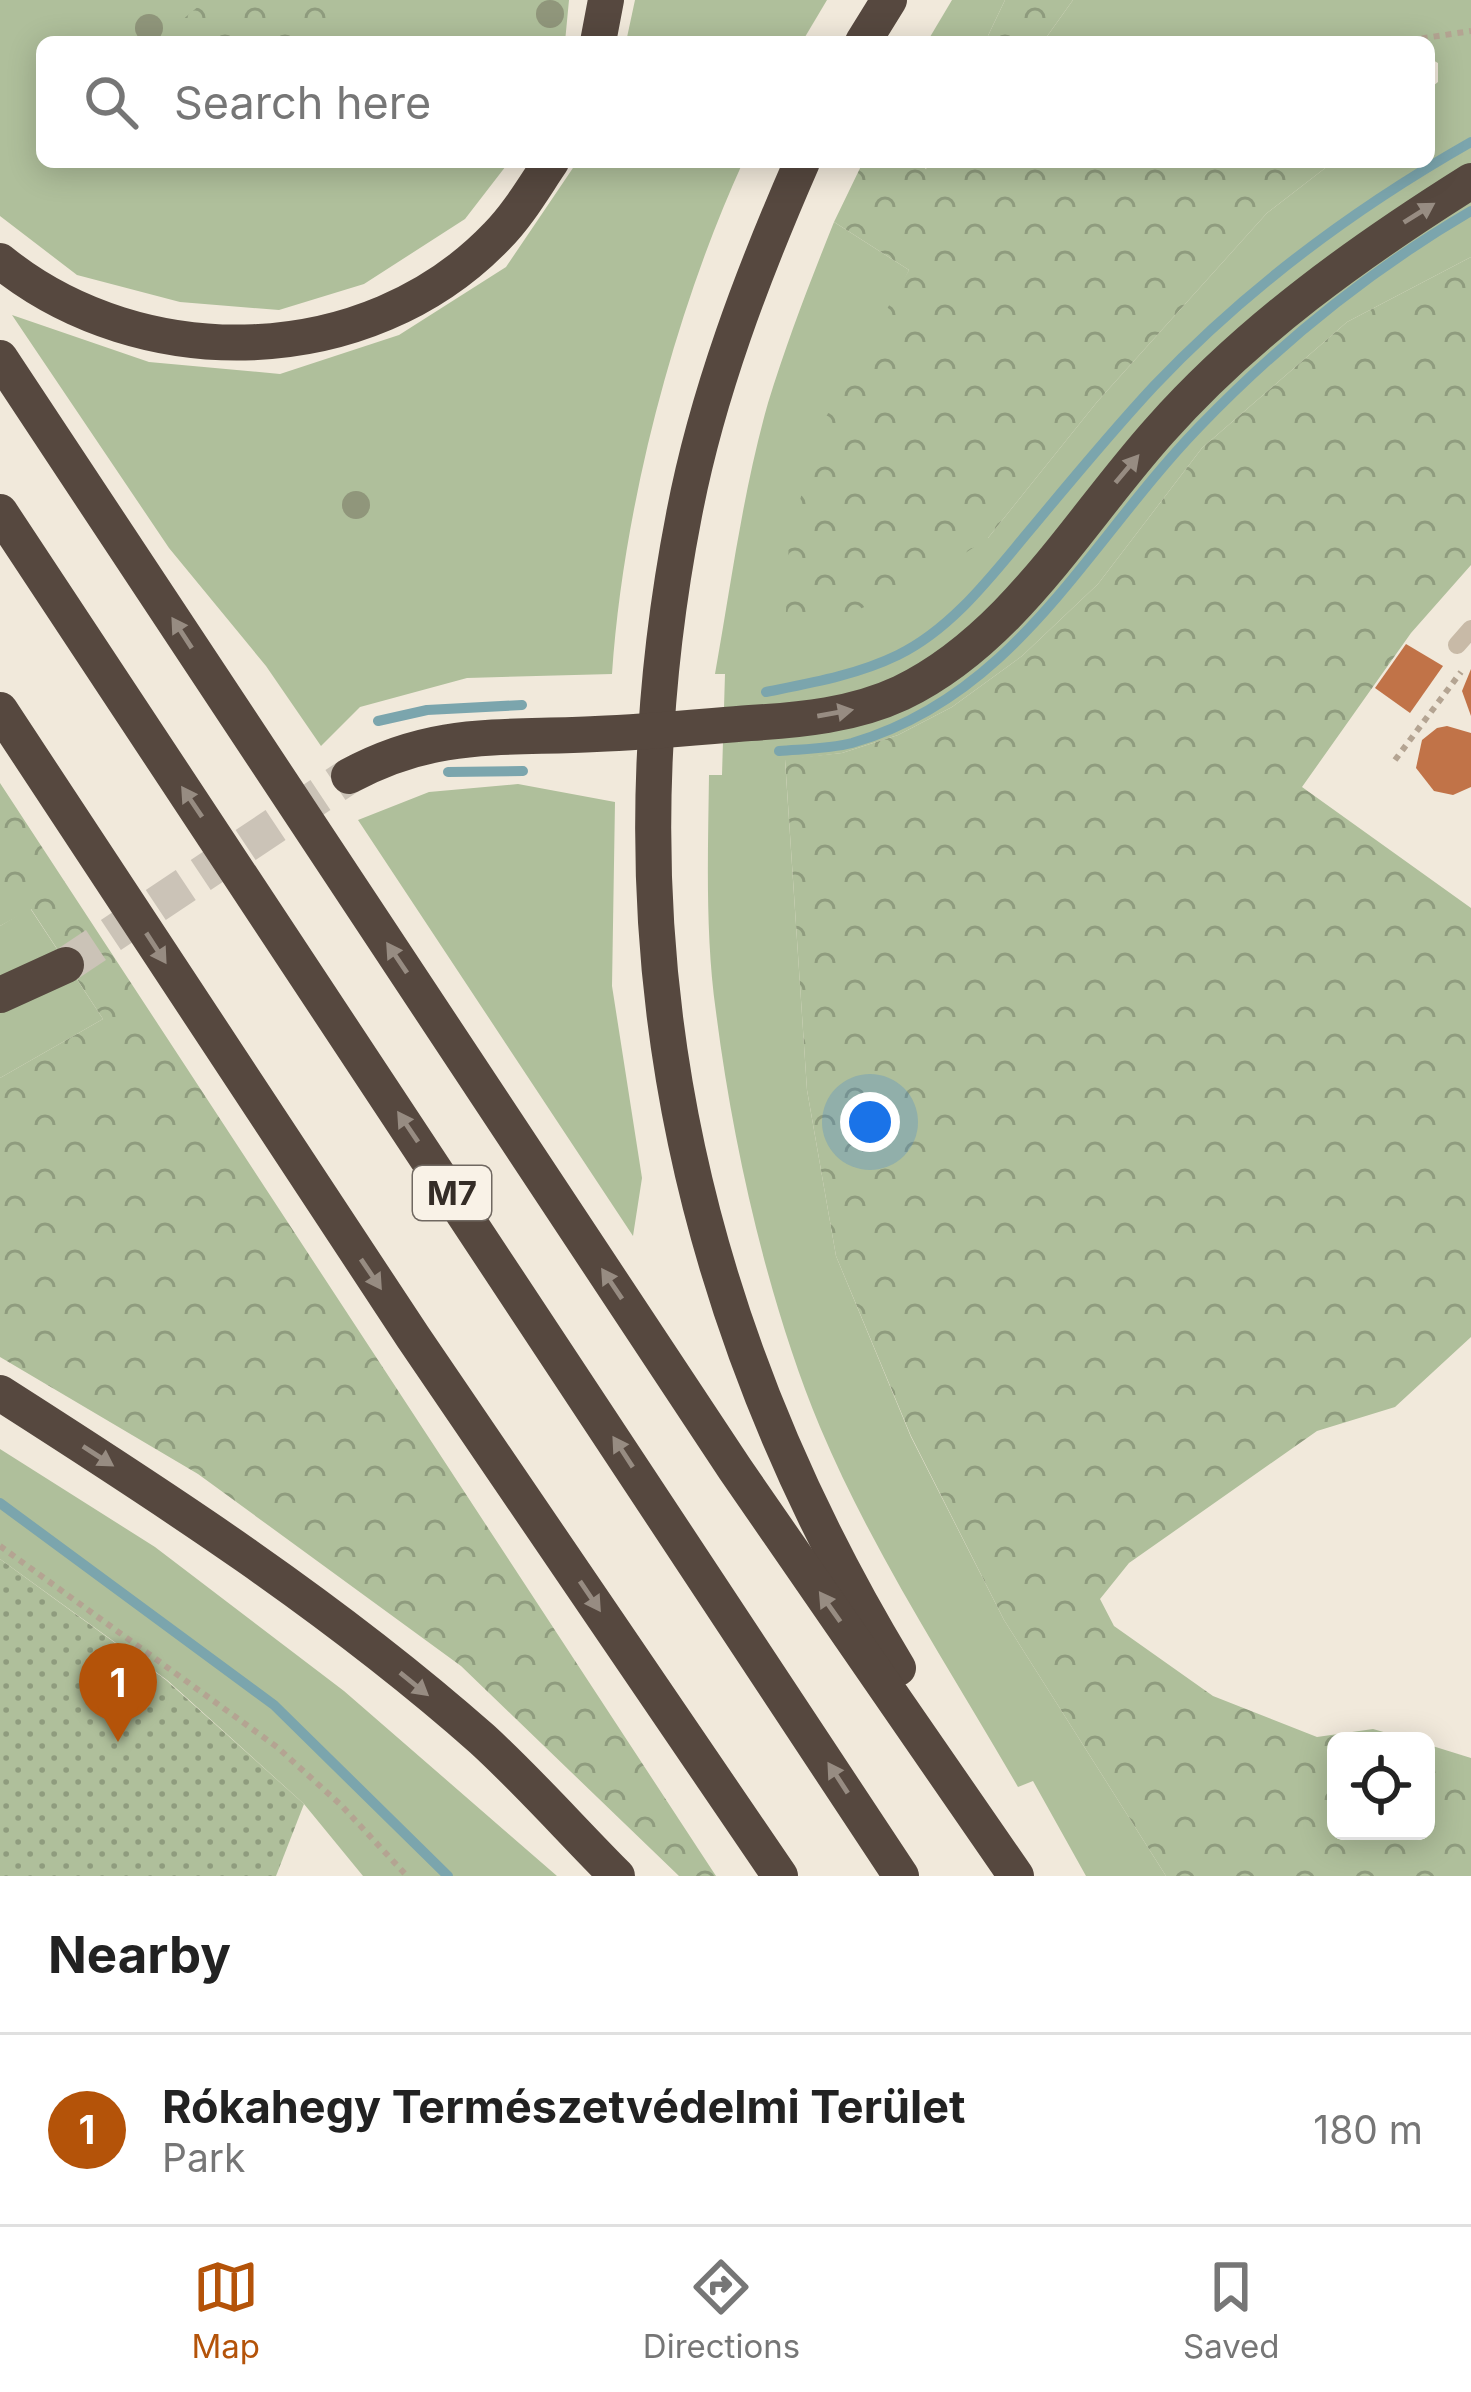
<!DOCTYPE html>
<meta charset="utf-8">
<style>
:root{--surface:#fff;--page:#f2f2f2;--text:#222;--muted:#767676;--line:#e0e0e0;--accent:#b45309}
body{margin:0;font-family:Inter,sans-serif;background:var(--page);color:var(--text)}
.controls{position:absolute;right:36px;bottom:36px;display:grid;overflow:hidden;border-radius:18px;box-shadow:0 6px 30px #0003}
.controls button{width:108px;height:108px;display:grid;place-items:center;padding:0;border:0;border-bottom:3px solid var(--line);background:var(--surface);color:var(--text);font:60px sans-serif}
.you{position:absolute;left:870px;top:1122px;width:42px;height:42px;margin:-30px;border:9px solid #fff;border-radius:50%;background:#1a73e8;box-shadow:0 0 0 18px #1a73e833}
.badge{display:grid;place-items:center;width:78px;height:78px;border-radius:50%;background:var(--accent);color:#fff;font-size:39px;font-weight:700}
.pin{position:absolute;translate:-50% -99px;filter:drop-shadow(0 3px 6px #0008)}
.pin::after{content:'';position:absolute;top:63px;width:42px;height:36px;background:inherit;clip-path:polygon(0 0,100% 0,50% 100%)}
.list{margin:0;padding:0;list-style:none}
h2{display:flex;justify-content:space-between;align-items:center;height:156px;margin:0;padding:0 48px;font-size:51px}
h2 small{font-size:39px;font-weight:400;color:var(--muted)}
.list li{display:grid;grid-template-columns:78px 1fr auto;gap:36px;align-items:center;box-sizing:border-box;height:192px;padding:0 48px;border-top:3px solid var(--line)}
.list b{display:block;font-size:45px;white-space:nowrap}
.list p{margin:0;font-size:39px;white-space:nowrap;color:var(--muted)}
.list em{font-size:39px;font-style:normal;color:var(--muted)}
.icon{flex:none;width:66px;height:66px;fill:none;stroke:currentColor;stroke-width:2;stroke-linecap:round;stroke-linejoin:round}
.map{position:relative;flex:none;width:1471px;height:1876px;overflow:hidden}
.search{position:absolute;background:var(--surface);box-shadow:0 6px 30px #0003;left:36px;right:36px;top:36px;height:132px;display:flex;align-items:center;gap:30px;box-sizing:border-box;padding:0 42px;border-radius:18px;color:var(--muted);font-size:45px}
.sheet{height:348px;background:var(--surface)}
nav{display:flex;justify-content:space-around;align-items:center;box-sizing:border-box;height:168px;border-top:3px solid var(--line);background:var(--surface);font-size:33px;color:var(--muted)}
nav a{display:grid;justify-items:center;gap:6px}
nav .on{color:var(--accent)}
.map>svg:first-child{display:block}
.grass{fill:#afbf9b}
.forest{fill:url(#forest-crowns)}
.park{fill:url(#park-dots)}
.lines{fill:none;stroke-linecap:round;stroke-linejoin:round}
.stream{stroke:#7ba5ad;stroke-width:10}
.building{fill:#c17348}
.highway-tunnel{stroke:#cbc3b7;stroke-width:36;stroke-dasharray:36 18;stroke-linecap:butt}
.path{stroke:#b4a492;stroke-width:6;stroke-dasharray:6 6;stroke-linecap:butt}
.lane{stroke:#c8baa7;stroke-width:18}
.highway{stroke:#56483f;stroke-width:36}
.tree{fill:#90967b}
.oneway{fill:#978c82}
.labels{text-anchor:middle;stroke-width:9;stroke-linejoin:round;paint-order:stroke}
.shield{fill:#f9f2e7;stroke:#706861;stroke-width:3}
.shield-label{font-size:33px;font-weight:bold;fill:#352d27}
</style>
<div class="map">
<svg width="1471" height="1876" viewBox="0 0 1471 1876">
<defs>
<pattern id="forest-crowns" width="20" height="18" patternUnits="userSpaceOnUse" patternTransform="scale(3)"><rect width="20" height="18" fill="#afbf9b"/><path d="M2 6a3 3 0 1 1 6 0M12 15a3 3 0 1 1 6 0" fill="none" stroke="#8f9c7e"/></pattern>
<pattern id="park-dots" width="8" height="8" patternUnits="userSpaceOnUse" patternTransform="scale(3)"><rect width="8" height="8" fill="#afbf9b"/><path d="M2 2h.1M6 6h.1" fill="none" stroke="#8f9c7e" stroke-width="1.8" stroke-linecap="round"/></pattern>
</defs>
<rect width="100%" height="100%" fill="#f1e9db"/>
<g class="grass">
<path d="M0,0H569L565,42H42V162H509L465,219L364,284L279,310L180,302L77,275L0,216Z"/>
<path d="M635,0H827L802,42H626Z"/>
<path d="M952,0H1005L985,42H927Z"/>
<path d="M1073,0H1471V257L1347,322L1202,448L1098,584L1022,656L952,707L898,735L842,753L785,760L807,1090L836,1256L911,1437L1004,1620L1166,1876H1086L1033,1781L1018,1787C950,1669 873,1553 820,1427C768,1302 733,1146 716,1012C705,934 708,853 709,775H722L725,674H715C731,584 743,491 768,403C787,341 810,282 834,222L909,270L891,308L988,538L1097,402L1267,213L1333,162H1429V89L1438,82V63L1429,58V42H1043Z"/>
<path d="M577,162H743C674,313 623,509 612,674L467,678L360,707L321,746L266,666L169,548L12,315L149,362L280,374L399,335L506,267Z"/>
<path d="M518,784L615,802L612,986L642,1178L633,1236L358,820L429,792Z"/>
<path d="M30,908L103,1019L0,1078V926Z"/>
<path d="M0,1449L155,1547L344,1691L557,1876H363L304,1804L167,1680L0,1559Z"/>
</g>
<g class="forest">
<path d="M206,0L329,7L340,34L334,42H168L175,26Z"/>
<path d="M1005,0H1073L1043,42H985Z"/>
<path d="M863,162H918L926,169L930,162H1333L1267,213L1097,402L988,538L918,584L820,626L785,635L789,538L822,424L909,270L834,222Z"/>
<path d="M1471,257V565L1411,633L1302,787L1471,908V1337L1395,1407L1317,1431L1129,1563L1100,1599L1114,1626L1213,1696L1317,1737L1373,1729L1415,1741H1336V1831H1426V1744L1471,1758V1876H1166L1004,1620L911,1436L836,1256L807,1090L785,759L842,753L898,735L952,707L1022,656L1098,584L1202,448L1347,322Z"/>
<path d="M0,783L716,1876H679L461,1666L198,1474L0,1357V1078L103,1019L31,909L0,926Z"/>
</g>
<path class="park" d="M0,1559L166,1680L304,1804L276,1876H0Z"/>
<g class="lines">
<g class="stream">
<path d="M766,692C811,683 857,675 898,655C955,627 995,571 1035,524C1074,477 1113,430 1154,386C1246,289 1355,208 1471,142"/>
<path d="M378,721L427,710L522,705"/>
<path d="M779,751C803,749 829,749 852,743C1017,695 1087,543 1199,427C1279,344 1372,269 1471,211"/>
<path d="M448,772L523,771"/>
<path d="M0,1503L274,1705L448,1876"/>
</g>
</g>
<g class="building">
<path d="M1406,644L1443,666L1410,713L1375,688Z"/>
<path d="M1471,669V716L1462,691Z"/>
<path d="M1447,726L1471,733V787L1453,795L1434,791L1416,768L1422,740L1437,728Z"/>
</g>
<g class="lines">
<path class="highway-tunnel" d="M66,965L349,776"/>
<g class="path">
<path d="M1398,42L1471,31"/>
<path d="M1395,760L1461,672"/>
<path d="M0,1546L277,1747L341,1805L407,1876"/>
</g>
<path class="lane" d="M1457,645L1471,629"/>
<g class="highway">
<path d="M598,42L606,0"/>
<path d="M863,42L889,0"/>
<path d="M802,162C753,274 707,394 684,515C604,926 682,1311 898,1668"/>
<path d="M0,261C142,376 368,371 497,236C518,215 534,187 551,162"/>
<path d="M0,358L735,1469L1016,1876"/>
<path d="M0,512L901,1876"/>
<path d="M0,710L413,1337L780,1876"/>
<path d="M349,776C436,729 501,739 596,734C647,732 699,727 750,723C801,720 854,715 901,693C1013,639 1079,520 1160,430C1249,330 1358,252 1471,181"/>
<path d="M0,995L66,965"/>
<path d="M0,1393C166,1499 334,1608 482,1739C529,1782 572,1831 617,1876"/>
</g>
</g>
<g class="tree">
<circle cx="550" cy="14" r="14"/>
<circle cx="149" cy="28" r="14"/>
<circle cx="356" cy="505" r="14"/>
</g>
<defs><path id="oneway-solid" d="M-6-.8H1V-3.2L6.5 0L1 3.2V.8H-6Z" transform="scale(3)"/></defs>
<g class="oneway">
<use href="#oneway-solid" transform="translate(1419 213) rotate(-32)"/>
<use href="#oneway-solid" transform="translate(1127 469) rotate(-50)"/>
<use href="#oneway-solid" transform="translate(182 633) rotate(-123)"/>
<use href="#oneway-solid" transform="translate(835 713) rotate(-10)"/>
<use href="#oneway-solid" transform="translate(192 802) rotate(-124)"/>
<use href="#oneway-solid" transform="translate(156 948) rotate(57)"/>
<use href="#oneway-solid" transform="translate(397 958) rotate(-124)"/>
<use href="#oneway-solid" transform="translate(408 1127) rotate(-124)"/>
<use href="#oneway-solid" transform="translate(371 1274) rotate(56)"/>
<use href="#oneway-solid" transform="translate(612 1284) rotate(-124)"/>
<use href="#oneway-solid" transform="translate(623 1452) rotate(-123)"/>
<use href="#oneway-solid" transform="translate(98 1456) rotate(33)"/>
<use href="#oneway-solid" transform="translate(590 1596) rotate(56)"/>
<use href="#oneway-solid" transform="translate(830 1607) rotate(-125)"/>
<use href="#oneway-solid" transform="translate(414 1684) rotate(39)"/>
<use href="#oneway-solid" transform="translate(838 1778) rotate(-123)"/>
</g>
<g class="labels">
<rect class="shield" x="413" y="1166" width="78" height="54" rx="9"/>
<g class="shield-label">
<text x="452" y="1205">M7</text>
</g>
</g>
</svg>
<div class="controls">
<button><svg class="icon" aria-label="locate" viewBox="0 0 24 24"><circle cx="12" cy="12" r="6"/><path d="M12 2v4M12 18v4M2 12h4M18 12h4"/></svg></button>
</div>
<div class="you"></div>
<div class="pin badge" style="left:118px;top:1742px">1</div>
<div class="search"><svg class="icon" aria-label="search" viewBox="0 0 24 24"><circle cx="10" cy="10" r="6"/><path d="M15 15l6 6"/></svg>Search here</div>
</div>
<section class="sheet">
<h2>Nearby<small></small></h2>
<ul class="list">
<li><span class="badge">1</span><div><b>Rókahegy Természetvédelmi Terület</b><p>Park</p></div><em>180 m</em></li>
</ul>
</section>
<nav>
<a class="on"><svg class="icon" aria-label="map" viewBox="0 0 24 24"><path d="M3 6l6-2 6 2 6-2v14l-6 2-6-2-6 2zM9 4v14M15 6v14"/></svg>Map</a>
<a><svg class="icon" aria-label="directions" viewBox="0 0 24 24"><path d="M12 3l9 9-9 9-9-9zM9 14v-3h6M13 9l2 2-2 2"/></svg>Directions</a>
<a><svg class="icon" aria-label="saved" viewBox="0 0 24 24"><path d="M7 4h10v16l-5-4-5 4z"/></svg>Saved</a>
</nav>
